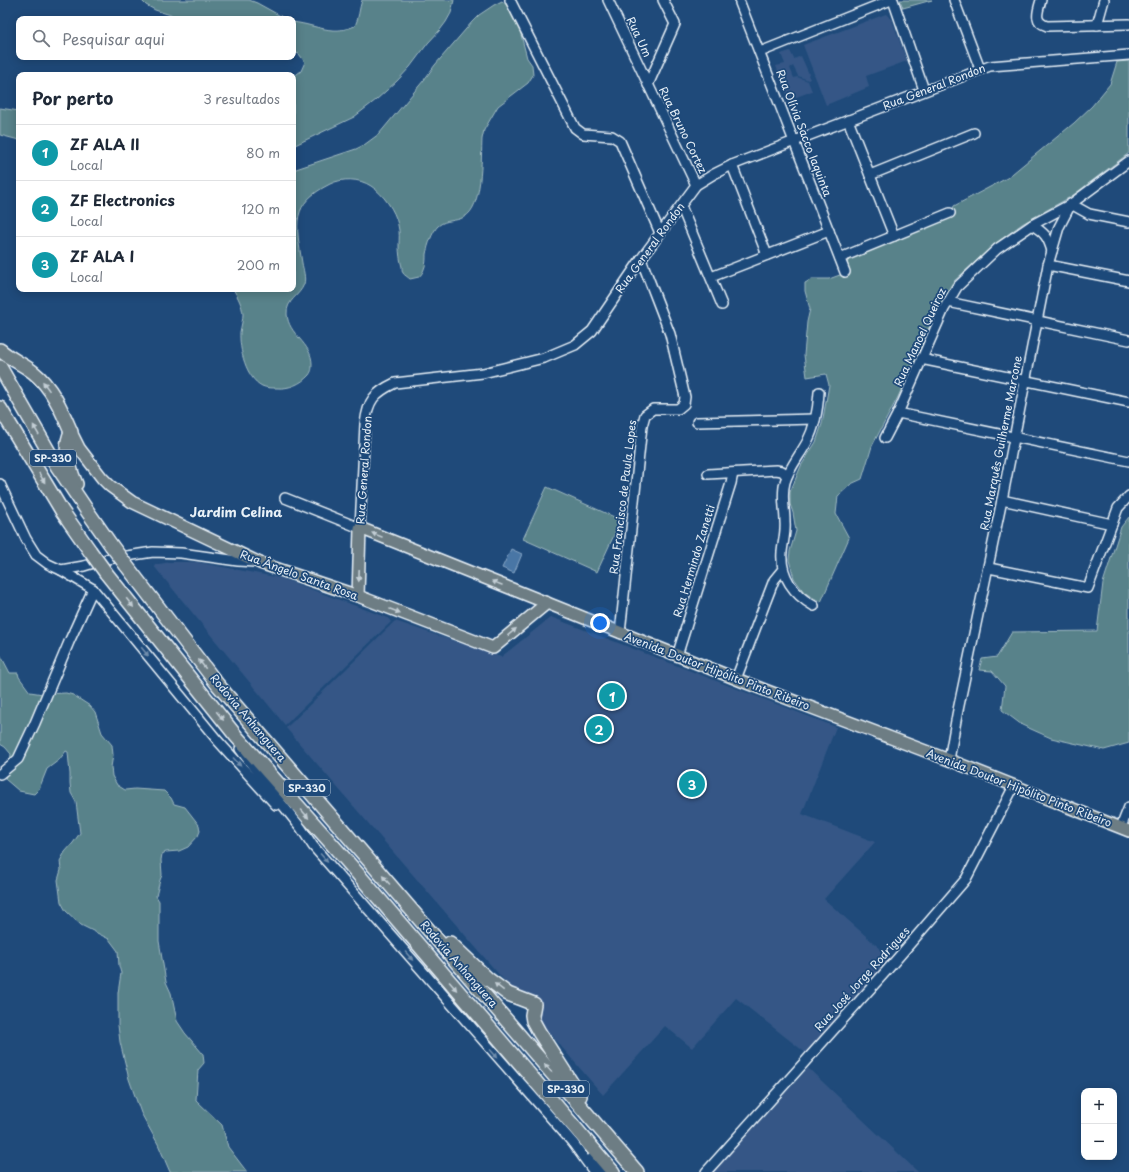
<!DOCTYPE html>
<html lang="pt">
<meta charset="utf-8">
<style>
:root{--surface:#fff;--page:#f2f2f3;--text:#1f2937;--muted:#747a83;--line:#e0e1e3;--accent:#845c67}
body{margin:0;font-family:"Playpen Sans",sans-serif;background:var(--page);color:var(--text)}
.controls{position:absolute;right:12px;bottom:12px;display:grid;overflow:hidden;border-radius:8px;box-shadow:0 2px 10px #0003}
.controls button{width:36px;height:36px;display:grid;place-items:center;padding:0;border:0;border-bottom:1px solid var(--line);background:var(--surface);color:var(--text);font:20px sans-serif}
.you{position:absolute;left:600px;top:623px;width:14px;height:14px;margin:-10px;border:3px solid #fff;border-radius:50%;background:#1a73e8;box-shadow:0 0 0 6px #1a73e833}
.badge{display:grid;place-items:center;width:26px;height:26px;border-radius:50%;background:var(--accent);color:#fff;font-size:13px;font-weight:700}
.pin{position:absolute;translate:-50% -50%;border:2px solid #fff;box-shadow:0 1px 4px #0006}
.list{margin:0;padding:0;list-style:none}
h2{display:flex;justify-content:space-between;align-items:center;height:52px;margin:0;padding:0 16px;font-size:17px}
h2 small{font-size:13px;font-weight:400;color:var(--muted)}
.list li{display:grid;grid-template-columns:26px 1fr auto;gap:12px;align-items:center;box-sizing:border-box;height:56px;padding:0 16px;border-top:1px solid var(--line)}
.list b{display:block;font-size:15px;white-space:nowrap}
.list p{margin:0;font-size:13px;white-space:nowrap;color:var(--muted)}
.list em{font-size:13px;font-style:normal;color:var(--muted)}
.icon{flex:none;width:22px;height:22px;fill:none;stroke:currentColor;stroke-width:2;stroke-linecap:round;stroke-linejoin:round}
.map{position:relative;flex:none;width:1129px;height:1172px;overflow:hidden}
.search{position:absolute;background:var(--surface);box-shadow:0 2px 10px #0003;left:16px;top:16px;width:280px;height:44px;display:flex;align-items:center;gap:10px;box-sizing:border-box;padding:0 14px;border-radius:8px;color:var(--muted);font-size:15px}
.panel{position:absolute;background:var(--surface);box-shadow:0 2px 10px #0003;left:16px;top:72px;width:280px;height:220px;border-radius:8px}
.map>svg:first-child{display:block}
.built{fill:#345786}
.green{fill:#58828a;stroke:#a0bac1}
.water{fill:#4a76a5;stroke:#89a7c6}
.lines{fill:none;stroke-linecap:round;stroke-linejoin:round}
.minor-casing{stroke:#e8f1f8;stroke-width:12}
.major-casing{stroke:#e8f1f8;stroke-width:14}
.highway-casing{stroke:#e8f1f8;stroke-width:16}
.minor{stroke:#1f4a7a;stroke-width:9}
.major{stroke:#6d7d84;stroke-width:11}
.highway{stroke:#6d7d84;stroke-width:13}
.highway-bridge-casing{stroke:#e8f1f8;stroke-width:16;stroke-linecap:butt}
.highway-bridge{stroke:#6d7d84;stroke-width:13}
.oneway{fill:#c3ced5}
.oneway2{fill:#6f8dac}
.labels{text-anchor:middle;stroke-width:3.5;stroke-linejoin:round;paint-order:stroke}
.shield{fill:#1f4a7a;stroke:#acbfd2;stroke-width:1}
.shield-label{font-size:10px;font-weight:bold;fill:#e8f1f8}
.street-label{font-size:11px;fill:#e8f1f8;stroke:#1f4a7a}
.quarter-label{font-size:13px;font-weight:bold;fill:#e8f1f8;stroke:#1f4a7a}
</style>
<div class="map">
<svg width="1129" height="1172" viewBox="0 0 1129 1172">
<rect width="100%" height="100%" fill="#1f4a7a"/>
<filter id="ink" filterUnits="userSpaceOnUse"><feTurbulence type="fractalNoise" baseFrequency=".025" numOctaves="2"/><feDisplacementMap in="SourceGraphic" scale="8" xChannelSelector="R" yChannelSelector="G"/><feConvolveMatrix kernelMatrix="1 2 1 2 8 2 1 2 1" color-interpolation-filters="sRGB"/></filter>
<g filter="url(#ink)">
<g class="built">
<path d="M886,14L892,20L907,61L866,76L869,87L826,105L803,45Z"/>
<path d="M790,51L794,59L801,56L809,74L808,75L810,79L808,80L798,76L793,66L790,68L794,78L797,77L808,81L812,91L789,100L776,66L785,64L781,54Z"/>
<path d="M171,562H197L281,578L388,618L391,622L285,725L153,565Z"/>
<path d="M551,617L836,727L802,814L875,842L824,899L892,959L807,1054L736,998L692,1048L665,1026L603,1095L286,728L395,621L501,657Z"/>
<path d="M808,1068L918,1172H713Z"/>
</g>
<g class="green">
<path d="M141,0H249L257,3L286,19H183L155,10L146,5Z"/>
<path d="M362,0H454L451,13L446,22L440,30L428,43L410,67L397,81L376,100L354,117L293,146V77L301,71L305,62L299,54L293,52V22C299,23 305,24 312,26C328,30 338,33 355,26C359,18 359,9 362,0Z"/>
<path d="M900,0H932L903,8Z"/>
<path d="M502,1L509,7L520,31L527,58L532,65L533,75L528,83L498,106L484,130L482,139C481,158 483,208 464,217C456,222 446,219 438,226C432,232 428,245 426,254C426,259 426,265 424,269C423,272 421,275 419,277L410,279C408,277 404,275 403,273C402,271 402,269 402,267C400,260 399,253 399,246C399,239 400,232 398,225C395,210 383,194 371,186C359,178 342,178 330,184C290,204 296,224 302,263C303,269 306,278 304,284C300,296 286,300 287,314C288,335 312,343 312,364C312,368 312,371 309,375C301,384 289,389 277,388C272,388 266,388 262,386C246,378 239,349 240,332C241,326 243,320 243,314C242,305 238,297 233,289H293V170L356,149L364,145L379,134L424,80L435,65L472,22L479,15L494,5Z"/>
<path d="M1129,61V153L1072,196L1022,224L995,244L953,282L945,296L932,321L898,397L872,446L862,479L851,484L838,496L836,514L849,538L821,602L810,596L804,592L794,578L789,560L790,551L796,531L793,513L790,504V492L801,466L816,442L822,424L829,385L826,374L807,377L804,355L807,322L810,309L805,291V283L812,279H829L848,272L847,267L848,260L853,257L950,217L954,206L1007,178L1074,123L1092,106L1110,84L1117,62Z"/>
<path d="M0,108L19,111V140L0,135Z"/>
<path d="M547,487L621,520L597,572L523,539Z"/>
<path d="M1129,517V743L1104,750L1051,738L1022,725L1002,710L1005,686L992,671L979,670L982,659L997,657L1012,632L1097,631L1103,583L1121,527Z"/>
<path d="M0,654L10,673H18L19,677L30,692L43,694L66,693L73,695L90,706L95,712L102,733L112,745L113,755L111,767L112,776L117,785L125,790L135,789L164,791L171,798L174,804L185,807L199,825L200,831L198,836L188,847L179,851L166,852L162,854L161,860L162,875L160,880L156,896L159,901V941L166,982L171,993L177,1021L185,1033L203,1054L204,1063L198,1070L196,1100L222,1125L228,1147L247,1172H170L158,1144L141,1113L129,1079L120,1042L118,1025V993L121,973L119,966L118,951L109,939L81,925L66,911L61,902L58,880L61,870L60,861L65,852L73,843L80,833L76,802L71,793L70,783V774L68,752L66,751L59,760L47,769L39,789L34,794L19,791L5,779L10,763L11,754L5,747L0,744Z"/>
</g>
<path class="water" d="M511,549L522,554L514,573L502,568Z"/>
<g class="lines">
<g class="minor-casing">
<g id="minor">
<path d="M510,0L575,128L583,134L612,136L620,141L660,233"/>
<path d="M608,0L696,185"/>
<path d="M893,0L924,90"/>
<path d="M954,0L980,69"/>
<path d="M1041,0C1038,11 1033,22 1047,26L1129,24"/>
<path d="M740,3L845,272"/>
<path d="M1097,25L1104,0"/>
<path d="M760,52L891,0"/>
<path d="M648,85L675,24L663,0"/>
<path d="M848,120L894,236"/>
<path d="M732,165L767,255"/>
<path d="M870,175L974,133"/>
<path d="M1071,204L1089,214L1129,222"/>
<path d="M681,206L722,305"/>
<path d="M1032,225C1045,233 1048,237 1052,251"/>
<path d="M840,258L950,213"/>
<path d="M1048,265L1129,281"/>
<path d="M711,277L829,231"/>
<path d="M948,302L1129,340"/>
<path d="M921,359L1129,402"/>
<path d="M898,413L1129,461"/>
<path d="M697,422L815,419"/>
<path d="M885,438L898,413L944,309L957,287L997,249L1032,225L1071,204"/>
<path d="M708,474L776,470L782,471L787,476"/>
<path d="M0,484L26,539L36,555L48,564L61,570L84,566L107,559L153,552L181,553L238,561L255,562"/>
<path d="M285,498L360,528L365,424C368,400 374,393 395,383L483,373L544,358L575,345L592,331L641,259L696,185L714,174L732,165L990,66L1129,55"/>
<path d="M1002,500L1112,524"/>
<path d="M989,568L1088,588L1118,508L1129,496"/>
<path d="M61,570L93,589L218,741L276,805"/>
<path d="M814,606C794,595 780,576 782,552C783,542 786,532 785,522C785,508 781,496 785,482C789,468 800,455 807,442C815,427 818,409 819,392"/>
<path d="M620,633L642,426L645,415L653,409H678L684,404L685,397L670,334L641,259"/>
<path d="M677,656L731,483L733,473"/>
<path d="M736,679L774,580L783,569"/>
<path d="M240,749L269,788L301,828L313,846L573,1143L594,1172"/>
<path d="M949,760L957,715L1002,500L1048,265L1059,227L1071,204L1129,161"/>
<path d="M0,774L18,759L35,723L69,642L93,589"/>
<path d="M1121,827L1129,807"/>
<path d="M592,1158L603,1172"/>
<path d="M706,1172L889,968L966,879L1014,786"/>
</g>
</g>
<g class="major-casing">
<g id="major">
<path d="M71,432L79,448L102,478L110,486L132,502L260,563L358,596L493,648L547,603"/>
<path d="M358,596L360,528L749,684L949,760L1129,831"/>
</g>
</g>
<g class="highway-casing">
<g id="highway">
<path d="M0,350C10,359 23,364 33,372C52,387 62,411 71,432C63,449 69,468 76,484"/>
<path d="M0,367L57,466L88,512L111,545"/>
<path d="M0,408L62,511L90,551"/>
<path d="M126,565L218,685L637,1172"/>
<path d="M106,573L236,736L346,860L613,1172"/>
<path d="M450,943L488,979L508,994L534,1004L532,1015L533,1021L539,1032L580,1096"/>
</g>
</g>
<use href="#minor" class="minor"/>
<use href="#major" class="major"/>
<use href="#highway" class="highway"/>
<g class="highway-bridge-casing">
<g id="highway-bridge">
<path d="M111,545L126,565"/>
<path d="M90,551L106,573"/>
</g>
</g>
<use href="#highway-bridge" class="highway-bridge"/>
</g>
<defs><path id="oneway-solid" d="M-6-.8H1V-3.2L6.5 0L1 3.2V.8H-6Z"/></defs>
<g class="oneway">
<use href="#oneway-solid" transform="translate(46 386) rotate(-125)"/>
<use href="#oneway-solid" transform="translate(36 430) rotate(-120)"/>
<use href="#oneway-solid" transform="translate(42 478) rotate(59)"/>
<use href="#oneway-solid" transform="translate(377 535) rotate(-158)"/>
<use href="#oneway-solid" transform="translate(359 576) rotate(92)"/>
<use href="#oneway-solid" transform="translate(497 583) rotate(-158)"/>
<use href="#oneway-solid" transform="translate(130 603) rotate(51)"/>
<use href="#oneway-solid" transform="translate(395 611) rotate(21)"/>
<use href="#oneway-solid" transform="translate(512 632) rotate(-40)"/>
<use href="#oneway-solid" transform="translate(202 664) rotate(-128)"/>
<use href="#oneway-solid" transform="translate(220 716) rotate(51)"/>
<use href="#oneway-solid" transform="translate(305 814) rotate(49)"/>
<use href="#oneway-solid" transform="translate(386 880) rotate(-131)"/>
<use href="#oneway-solid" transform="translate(453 986) rotate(49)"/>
<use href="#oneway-solid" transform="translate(499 987) rotate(-142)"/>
<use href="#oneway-solid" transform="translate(548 1068) rotate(-131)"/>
</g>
<g class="oneway2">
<use href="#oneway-solid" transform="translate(145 652) rotate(51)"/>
<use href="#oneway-solid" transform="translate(237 762) rotate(48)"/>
<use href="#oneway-solid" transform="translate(324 858) rotate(49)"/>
<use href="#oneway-solid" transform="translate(409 956) rotate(49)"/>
<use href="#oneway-solid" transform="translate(494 1054) rotate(49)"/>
</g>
</g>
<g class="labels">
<g class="shield">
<rect x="30" y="450" width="46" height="16" rx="3"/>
<rect x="284" y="780" width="46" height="16" rx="3"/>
<rect x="543" y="1081" width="46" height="16" rx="3"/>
</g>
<g class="shield-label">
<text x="53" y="462">SP-330</text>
<text x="307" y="792">SP-330</text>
<text x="566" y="1093">SP-330</text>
</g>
<g class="street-label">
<text transform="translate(639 37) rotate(65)" y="4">Rua Um</text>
<text transform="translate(934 87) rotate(-21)" y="4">Rua General Rondon</text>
<text transform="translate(683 130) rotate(64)" y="4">Rua Bruno Cortez</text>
<text transform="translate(804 133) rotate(69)" y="4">Rua Olívia Sacco Iaquinta</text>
<text transform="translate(650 248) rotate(-54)" y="4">Rua General Rondon</text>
<text transform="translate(920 337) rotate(-65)" y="4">Rua Manoel Queiroz</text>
<text transform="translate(1001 443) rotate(-79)" y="4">Rua Marquês Guilherme Marcone</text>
<text transform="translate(364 470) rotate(-86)" y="4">Rua General Rondon</text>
<text transform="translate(623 497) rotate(-83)" y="4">Rua Francisco de Paula Lopes</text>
<text transform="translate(694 561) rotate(-73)" y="4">Rua Hermindo Zanetti</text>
<text transform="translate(299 575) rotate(20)" y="4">Rua Ângelo Santa Rosa</text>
<text transform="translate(717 671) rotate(21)" y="4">Avenida Doutor Hipólito Pinto Ribeiro</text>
<text transform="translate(248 718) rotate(50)" y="4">Rodovia Anhanguera</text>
<text transform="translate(1019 788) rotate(21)" y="4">Avenida Doutor Hipólito Pinto Ribeiro</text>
<text transform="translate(459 964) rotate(49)" y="4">Rodovia Anhanguera</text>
<text transform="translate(862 979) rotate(-48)" y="4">Rua José Jorge Rodrigues</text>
</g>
<g class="quarter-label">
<text x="236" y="517">Jardim Celina</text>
</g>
</g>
</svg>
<div class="controls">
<button>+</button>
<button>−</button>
</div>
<div class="you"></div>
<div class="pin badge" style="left:612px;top:696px;background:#0f9aa8">1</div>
<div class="pin badge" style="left:599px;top:729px;background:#0f9aa8">2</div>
<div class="pin badge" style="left:692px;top:784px;background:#0f9aa8">3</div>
<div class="search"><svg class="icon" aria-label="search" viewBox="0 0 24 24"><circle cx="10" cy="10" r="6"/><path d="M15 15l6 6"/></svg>Pesquisar aqui</div>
<section class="panel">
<h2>Por perto<small>3 resultados</small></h2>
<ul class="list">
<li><span class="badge" style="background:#0f9aa8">1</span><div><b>ZF ALA II</b><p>Local</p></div><em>80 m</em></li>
<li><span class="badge" style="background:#0f9aa8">2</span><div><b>ZF Electronics</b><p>Local</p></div><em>120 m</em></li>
<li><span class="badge" style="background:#0f9aa8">3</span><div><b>ZF ALA I</b><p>Local</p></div><em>200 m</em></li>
</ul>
</section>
</div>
